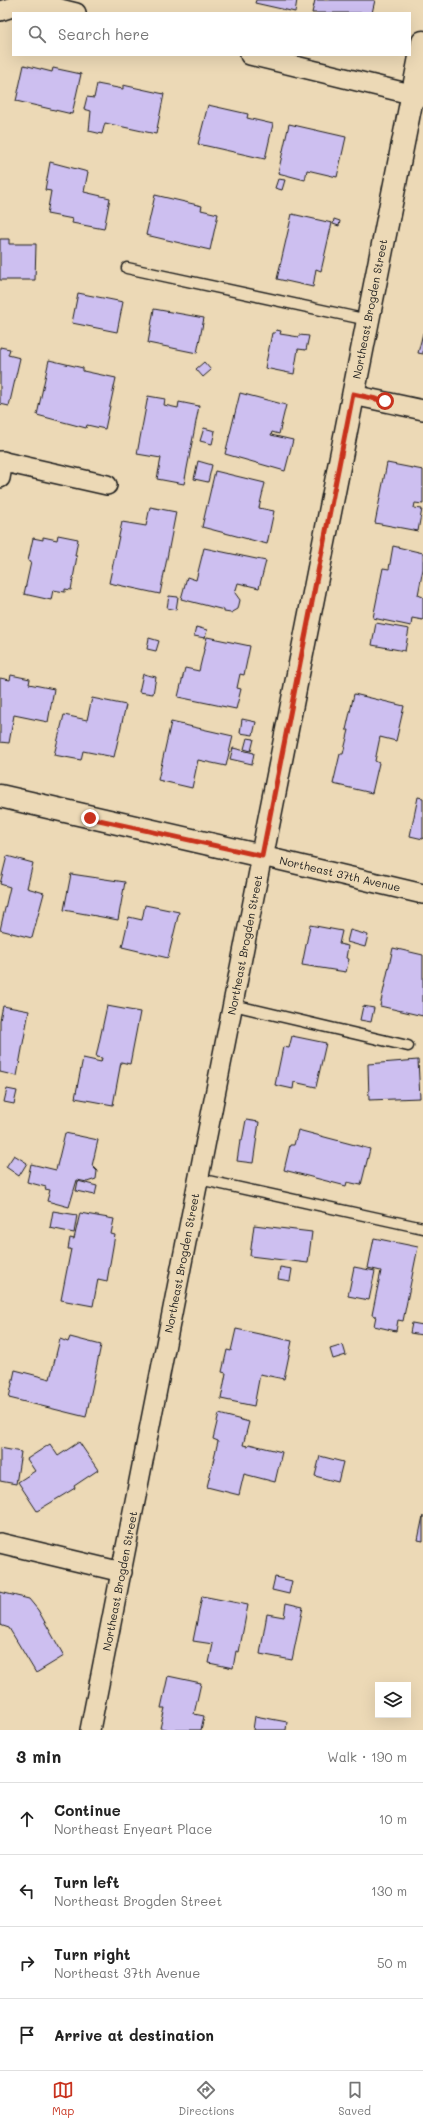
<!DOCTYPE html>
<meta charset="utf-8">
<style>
:root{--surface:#fff;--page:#f2f2f2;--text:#222;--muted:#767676;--line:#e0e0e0;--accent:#c8321e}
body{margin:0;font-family:Mali,sans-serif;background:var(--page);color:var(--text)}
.controls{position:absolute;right:12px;bottom:12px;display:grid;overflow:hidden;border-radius:0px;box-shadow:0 4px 16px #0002}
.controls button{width:36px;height:36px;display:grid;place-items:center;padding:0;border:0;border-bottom:1px solid var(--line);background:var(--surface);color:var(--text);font:20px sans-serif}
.stop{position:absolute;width:12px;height:12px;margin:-9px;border:3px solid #c8321e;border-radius:50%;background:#fff}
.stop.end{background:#c8321e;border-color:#fff;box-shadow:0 1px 4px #0008}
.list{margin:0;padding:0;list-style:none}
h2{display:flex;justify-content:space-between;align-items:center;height:52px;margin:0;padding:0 16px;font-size:17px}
h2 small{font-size:13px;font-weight:400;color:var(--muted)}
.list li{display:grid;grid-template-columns:26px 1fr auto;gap:12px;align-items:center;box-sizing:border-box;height:72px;padding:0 16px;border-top:1px solid var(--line)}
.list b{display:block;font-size:15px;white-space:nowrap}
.list p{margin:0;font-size:13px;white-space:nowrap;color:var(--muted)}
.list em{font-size:13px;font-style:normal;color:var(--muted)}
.icon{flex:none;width:22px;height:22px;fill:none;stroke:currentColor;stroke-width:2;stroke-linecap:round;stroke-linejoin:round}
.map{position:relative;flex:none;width:423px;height:1730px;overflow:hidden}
.search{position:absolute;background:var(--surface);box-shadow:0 4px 16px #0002;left:12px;right:12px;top:12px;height:44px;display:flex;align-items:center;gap:10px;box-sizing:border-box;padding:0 14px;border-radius:0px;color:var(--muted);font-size:15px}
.sheet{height:340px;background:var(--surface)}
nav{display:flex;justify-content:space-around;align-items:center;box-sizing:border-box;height:56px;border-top:1px solid var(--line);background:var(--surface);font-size:11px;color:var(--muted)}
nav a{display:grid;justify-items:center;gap:2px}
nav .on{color:var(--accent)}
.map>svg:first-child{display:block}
.building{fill:#cdbff0;stroke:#1c1c1c}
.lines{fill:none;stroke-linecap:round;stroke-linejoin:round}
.service-casing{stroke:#1c1c1c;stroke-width:13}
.minor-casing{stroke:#1c1c1c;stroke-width:22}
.tertiary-casing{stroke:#1c1c1c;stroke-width:25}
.service{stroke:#ecd9b6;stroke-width:10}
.minor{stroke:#ecd9b6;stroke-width:19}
.tertiary{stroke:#ecd9b6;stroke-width:22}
.route{stroke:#c8321e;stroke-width:5}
.labels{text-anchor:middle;stroke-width:3.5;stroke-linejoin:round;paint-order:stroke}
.street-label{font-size:11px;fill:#1c1c1c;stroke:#ecd9b6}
</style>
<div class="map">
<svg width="423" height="1730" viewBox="0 0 423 1730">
<rect width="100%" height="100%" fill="#ecd9b6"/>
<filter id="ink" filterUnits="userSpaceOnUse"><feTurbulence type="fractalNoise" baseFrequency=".025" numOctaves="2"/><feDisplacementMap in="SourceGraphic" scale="8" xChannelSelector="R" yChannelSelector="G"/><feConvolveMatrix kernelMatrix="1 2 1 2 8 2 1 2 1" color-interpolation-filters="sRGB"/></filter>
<g filter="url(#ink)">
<g class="building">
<path d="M256,0H297L295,12L255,3Z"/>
<path d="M315,0H375L372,13H312Z"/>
<path d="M24,65L52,72L53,68L81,74L72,114L16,101Z"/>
<path d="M97,84L123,89V85L164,94L156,134L105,123L102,134L89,131L91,111L84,109L87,97L94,98Z"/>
<path d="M208,105L248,114L247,118L273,124L265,159L198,144Z"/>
<path d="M289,124L346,137L337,177L307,170L305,180L278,173Z"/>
<path d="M50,162L88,172L84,192L110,198L104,229L72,223L73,219L47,214L51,191L45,190Z"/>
<path d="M278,179L285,180L282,190L275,188Z"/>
<path d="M155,195L202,206L201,210L218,214L210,250L146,235Z"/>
<path d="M292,214L332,223L321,271L316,269L313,287L277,279Z"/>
<path d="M334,219L340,221L339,226L333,224Z"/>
<path d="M0,239H9V244H36L35,280H0Z"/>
<path d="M78,293L123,302L117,332L72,323Z"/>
<path d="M154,309L204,318L197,353L148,343Z"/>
<path d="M276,330L281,331L280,334L299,337V335L309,336L306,350L298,349L294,374L265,368L272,333H275Z"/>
<path d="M423,333V354L418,353Z"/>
<path d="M0,347L10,349L8,355L20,358L9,406L0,404Z"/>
<path d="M49,360L83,368V371L116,378L105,429L87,425L86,428L37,415Z"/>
<path d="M204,362L211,370L203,377L196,369Z"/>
<path d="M240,393L286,405L279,434L272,432L271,435L293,440L285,471L225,454Z"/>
<path d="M148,396L165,399L164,405L178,408L179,402L199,406L184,484L157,479L161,458L137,454Z"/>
<path d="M204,428L215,431L212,444L200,441Z"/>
<path d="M198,461L212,465L208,482L194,479Z"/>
<path d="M387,463L423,470V504L415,503L414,508L422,509L418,531L375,523Z"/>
<path d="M215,471L265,483L259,508L274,511L267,544L202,527Z"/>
<path d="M150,507L176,512L160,594L109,583L122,522L146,526Z"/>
<path d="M58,535L78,539L75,556H77L71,590L65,589V592L53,590L51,600L24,594L31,562L28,561L33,538L43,540V537L57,540Z"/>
<path d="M393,546L423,553V569L418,595L423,597V620L412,618L411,626L373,618L383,568L389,569Z"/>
<path d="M204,548L266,561L259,588L238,583L235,593L240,600L238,609L231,613L224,612V610L181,599L187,577L196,580Z"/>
<path d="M169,596L178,597L176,610L167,608Z"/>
<path d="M376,623L409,629L405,651L372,645Z"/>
<path d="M196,627L207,630L205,638L194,636Z"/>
<path d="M207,637L250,646L244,675L240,674L237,688L241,689L236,709L178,697L185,668L199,671Z"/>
<path d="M149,638L159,641L156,651L147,649Z"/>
<path d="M143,674L156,677L153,694L139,692Z"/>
<path d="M11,675L30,679L29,684L54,689L48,722L14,715L9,743L0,742V678L10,680Z"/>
<path d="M354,694L404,706L396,741L380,737L375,761L379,763L372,793L333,784L340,754H343L349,730H346Z"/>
<path d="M92,698L126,705L114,757L83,751L81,760L54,755L64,715L87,720Z"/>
<path d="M242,719L256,722L253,735L240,733Z"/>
<path d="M171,722L233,736L226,766L198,760L192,788L158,780Z"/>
<path d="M247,738L254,739L251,751L244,749Z"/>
<path d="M233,748L254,753L252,764L230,759Z"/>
<path d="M418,797L423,798V839L410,836Z"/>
<path d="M7,856L33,863L27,888L44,893L32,938L0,930L10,887L0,884Z"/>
<path d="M71,874L125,882L118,920L64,910Z"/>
<path d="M145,905L179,912L168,958L122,947L129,917L142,920Z"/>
<path d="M310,925L342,931L339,944L348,946L346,958L349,959L346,972L302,965Z"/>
<path d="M350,930L368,935L365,947L347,942Z"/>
<path d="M393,948L423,955V1016L380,1006Z"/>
<path d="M3,1006L29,1011L17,1076L0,1072V1020Z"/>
<path d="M107,1006L140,1012L130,1064L121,1062L113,1105L75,1098L83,1058L101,1062L102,1058L96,1057Z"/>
<path d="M363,1006L374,1008L371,1022L360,1020Z"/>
<path d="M292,1036L326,1043L316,1087L294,1082L293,1089L275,1085L283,1047L289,1048Z"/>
<path d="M418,1060L420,1098L369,1100L368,1064Z"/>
<path d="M7,1089L17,1091L14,1104L4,1102Z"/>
<path d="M246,1120L259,1122L253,1163L237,1161L240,1141H242Z"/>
<path d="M298,1130L370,1149L361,1185L347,1182L346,1186L284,1170L290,1145H294Z"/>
<path d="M65,1133L98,1140L92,1166L97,1171L96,1179L87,1182L77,1180L69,1207L47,1201L50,1190L45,1189L46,1187L27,1182L31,1164L56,1170Z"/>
<path d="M14,1155L27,1163L19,1176L6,1167Z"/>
<path d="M78,1181L97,1186L95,1195L76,1191Z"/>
<path d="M53,1211L77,1215L74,1233L50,1228Z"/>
<path d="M80,1213L114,1219L111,1234L115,1235L107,1281L98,1279L93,1306L61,1300L71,1249H68L70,1238L74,1239Z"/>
<path d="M254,1225L312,1232L308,1263L250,1256Z"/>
<path d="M374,1238L418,1247L403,1321L398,1320L396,1331L374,1326L376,1316L372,1315L381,1271L368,1268Z"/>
<path d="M280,1267L292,1269L290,1281L278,1279Z"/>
<path d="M354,1267L375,1271L369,1300L348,1296Z"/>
<path d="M412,1323L423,1325L422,1335L410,1333Z"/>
<path d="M236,1329L292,1341L284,1379L260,1374L254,1406L221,1399L226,1373L222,1372L227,1350L231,1351Z"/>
<path d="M70,1337L101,1345L86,1417L9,1398L15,1370L50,1379L60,1339L68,1342Z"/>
<path d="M343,1345L346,1355L333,1359L330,1349Z"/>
<path d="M219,1414L249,1422L243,1445L248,1446L249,1444L282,1452L275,1482L244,1474L239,1495L207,1487L218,1441L213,1439Z"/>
<path d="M79,1442L98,1470L74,1486L75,1488L37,1511L18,1482L35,1471L27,1459L50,1444L58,1456Z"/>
<path d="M0,1448L21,1452L16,1484L0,1481Z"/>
<path d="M320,1456L343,1462L338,1482L315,1476Z"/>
<path d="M423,1516V1541L418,1540Z"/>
<path d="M275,1577L292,1581L289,1594L272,1590Z"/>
<path d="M0,1592L29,1599L38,1610L64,1656L36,1673L9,1628L0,1625Z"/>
<path d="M202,1596L248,1605L239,1652L236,1651L233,1668L209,1663L213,1644L193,1641Z"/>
<path d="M286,1603L303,1607L292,1660L260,1654L267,1614L284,1617Z"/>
<path d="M168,1676L201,1683L194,1714L204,1716L201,1730H171L160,1728L165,1708H161Z"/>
<path d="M255,1716L287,1722L286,1730H253Z"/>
</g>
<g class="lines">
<g class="service-casing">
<g id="service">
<path d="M127,268L368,320"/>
<path d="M233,1005L408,1046"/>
<path d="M199,1179L423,1228"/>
</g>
</g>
<g class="minor-casing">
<g id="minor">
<path d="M0,11L22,4L52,7L76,13"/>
<path d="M250,55L423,97"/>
<path d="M353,395L423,410"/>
<path d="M0,461L107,485"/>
<path d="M0,478L3,461"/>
<path d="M0,1543L122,1572"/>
<path d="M90,1730L262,856L423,894"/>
</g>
</g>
<g class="tertiary-casing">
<path id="tertiary" d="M0,796L262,856L423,42"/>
</g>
<use href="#service" class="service"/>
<use href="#minor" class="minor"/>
<use href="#tertiary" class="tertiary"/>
</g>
</g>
<g class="lines" filter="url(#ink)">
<path class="route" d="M90,818L262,856L353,394L385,401"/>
</g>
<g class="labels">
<g class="street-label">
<text transform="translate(370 309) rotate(-79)" y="4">Northeast Brogden Street</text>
<text transform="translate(340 874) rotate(13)" y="4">Northeast 37th Avenue</text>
<text transform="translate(245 945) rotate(-79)" y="4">Northeast Brogden Street</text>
<text transform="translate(182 1263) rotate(-79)" y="4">Northeast Brogden Street</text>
<text transform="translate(120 1581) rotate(-79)" y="4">Northeast Brogden Street</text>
</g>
</g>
</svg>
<div class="controls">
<button><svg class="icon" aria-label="layers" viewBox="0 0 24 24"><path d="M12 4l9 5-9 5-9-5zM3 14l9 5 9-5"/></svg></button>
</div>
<div class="stop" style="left:385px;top:401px"></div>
<div class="stop end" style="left:90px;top:818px"></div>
<div class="search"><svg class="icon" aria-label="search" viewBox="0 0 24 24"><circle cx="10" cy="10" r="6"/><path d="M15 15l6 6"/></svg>Search here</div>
</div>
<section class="sheet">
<h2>3 min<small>Walk · 190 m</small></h2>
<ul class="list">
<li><svg class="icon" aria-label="ahead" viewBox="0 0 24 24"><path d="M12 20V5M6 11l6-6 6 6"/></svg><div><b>Continue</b><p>Northeast Enyeart Place</p></div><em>10 m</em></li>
<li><svg class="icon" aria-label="left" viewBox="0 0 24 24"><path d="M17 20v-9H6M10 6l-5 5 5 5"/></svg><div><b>Turn left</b><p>Northeast Brogden Street</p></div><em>130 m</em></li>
<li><svg class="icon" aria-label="right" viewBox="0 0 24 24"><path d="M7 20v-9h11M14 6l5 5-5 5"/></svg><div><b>Turn right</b><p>Northeast 37th Avenue</p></div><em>50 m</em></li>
<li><svg class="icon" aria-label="arrive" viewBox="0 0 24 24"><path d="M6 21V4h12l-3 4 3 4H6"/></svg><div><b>Arrive at destination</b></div></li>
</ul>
</section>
<nav>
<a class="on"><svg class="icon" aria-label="map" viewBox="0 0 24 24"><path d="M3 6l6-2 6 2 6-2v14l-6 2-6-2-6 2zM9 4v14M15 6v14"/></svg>Map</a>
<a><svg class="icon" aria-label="directions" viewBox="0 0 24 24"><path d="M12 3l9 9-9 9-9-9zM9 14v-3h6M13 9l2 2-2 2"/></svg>Directions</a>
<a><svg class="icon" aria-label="saved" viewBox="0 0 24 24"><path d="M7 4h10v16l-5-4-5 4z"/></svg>Saved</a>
</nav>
